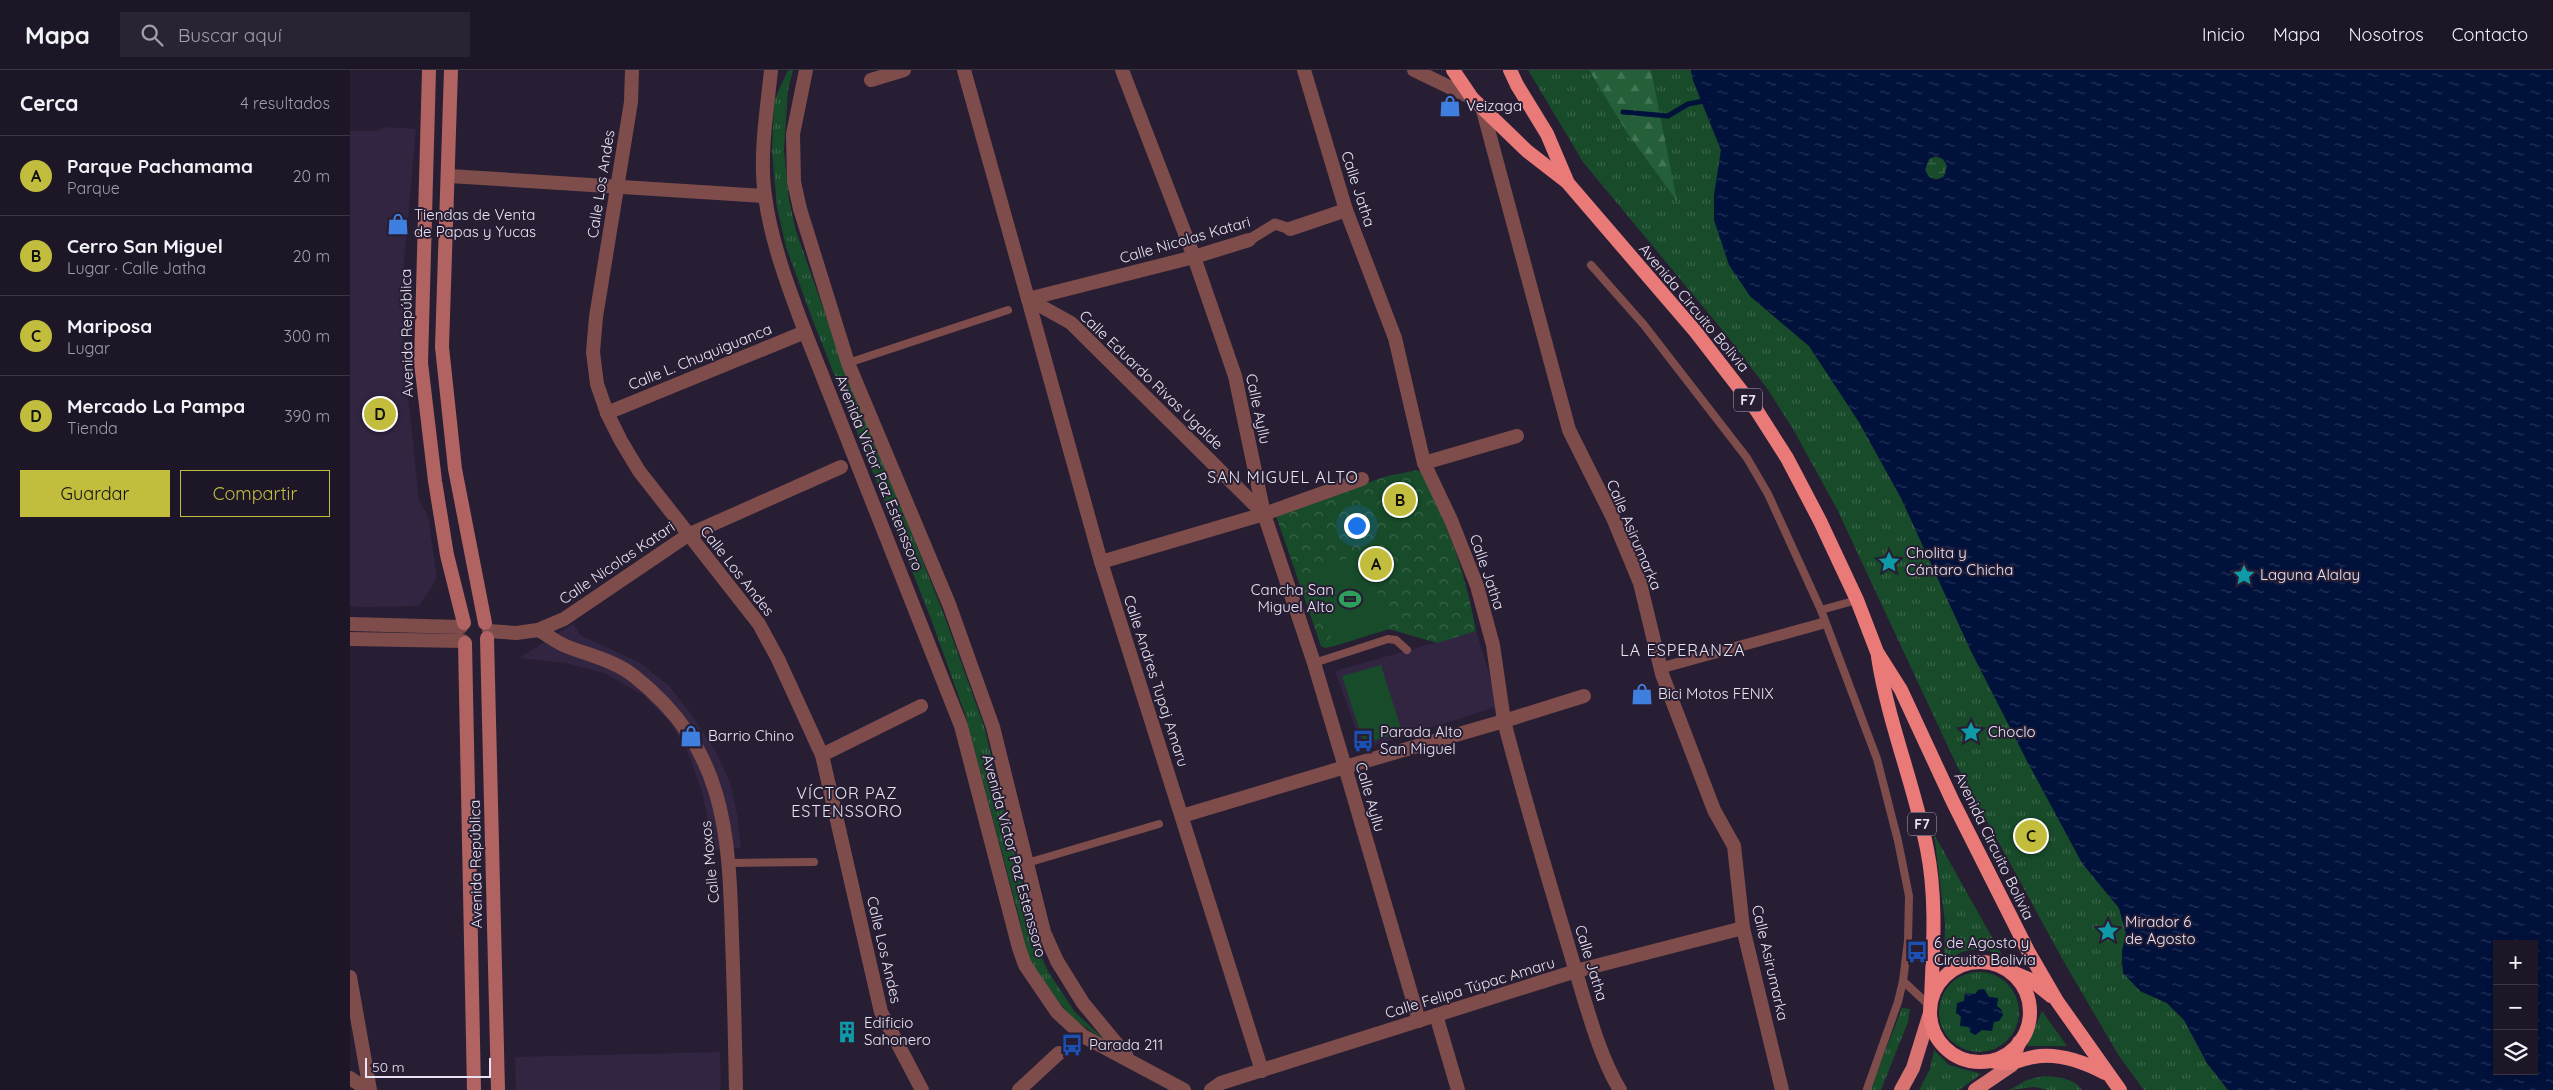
<!DOCTYPE html>
<html lang="es">
<meta charset="utf-8">
<style>
:root{--surface:#1d1627;--page:#2a2333;--text:#f1f3f6;--muted:#a09fa7;--line:#3b3544;--accent:#c3bd3e}
body{margin:0;font-family:Quicksand,sans-serif;background:var(--page);color:var(--text)}
.controls{position:absolute;right:15px;bottom:15px;display:grid;overflow:hidden;border-radius:0px;box-shadow:0 2px 8px #0003}
.controls button{width:45px;height:45px;display:grid;place-items:center;padding:0;border:0;border-bottom:1px solid var(--line);background:var(--surface);color:var(--text);font:25px sans-serif}
.scale{position:absolute;left:15px;bottom:12px;width:126px;box-sizing:border-box;padding-left:5px;border:2px solid #e9e4f3;border-top:0;font-size:14px;line-height:18px;white-space:nowrap;color:#e9e4f3;-webkit-text-stroke:4px #271e34;paint-order:stroke}
.you{position:absolute;left:1006px;top:455px;width:18px;height:18px;margin:-12px;border:4px solid #fff;border-radius:50%;background:#1a73e8;box-shadow:0 0 0 8px #1a73e833}
.badge{display:grid;place-items:center;width:32px;height:32px;border-radius:50%;background:var(--accent);color:#111;font-size:16px;font-weight:700}
.pin{position:absolute;translate:-50% -50%;border:2px solid #fff;box-shadow:0 1px 5px #0006}
.list{margin:0;padding:0;list-style:none}
h2{display:flex;justify-content:space-between;align-items:center;height:65px;margin:0;padding:0 20px;font-size:21px}
h2 small{font-size:16px;font-weight:400;color:var(--muted)}
.list li{display:grid;grid-template-columns:32px 1fr auto;gap:15px;align-items:center;box-sizing:border-box;height:80px;padding:0 20px;border-top:1px solid var(--line)}
.list b{display:block;font-size:19px;white-space:nowrap}
.list p{margin:0;font-size:16px;white-space:nowrap;color:var(--muted)}
.list em{font-size:16px;font-style:normal;color:var(--muted)}
.actions{display:flex;gap:10px;padding:15px 20px}
.actions a{flex:1;padding:11px 0;border:1px solid var(--accent);border-radius:0px;text-align:center;font-size:18px;color:var(--accent)}
.actions .main{background:var(--accent);color:#111}
.icon{flex:none;width:28px;height:28px;fill:none;stroke:currentColor;stroke-width:2;stroke-linecap:round;stroke-linejoin:round}
.map{position:relative;flex:none;width:2203px;height:1020px;overflow:hidden}
header{display:flex;align-items:center;gap:30px;box-sizing:border-box;height:70px;padding:0 25px;background:var(--surface);border-bottom:1px solid var(--line)}
header strong{font-size:24px}
nav{display:flex;gap:28px;margin-inline-start:auto;font-size:18px}
.search{width:350px;height:45px;background:var(--page);display:flex;align-items:center;gap:12px;box-sizing:border-box;padding:0 18px;border-radius:0px;color:var(--muted);font-size:19px}
main{display:flex}
aside{flex:1;background:var(--surface)}
.map>svg:first-child{display:block}
.built{fill:#312541}
.grass{fill:url(#grass-tufts)}
.forest{fill:url(#forest-firs)}
.wetland{fill:url(#wetland-marsh)}
.park{fill:url(#park-crowns)}
.pitch{fill:#184b2a}
.water{fill:url(#water-ripples);fill-rule:evenodd}
.lines{fill:none;stroke-linecap:round;stroke-linejoin:round}
.stream{stroke:#00113b;stroke-width:5}
.service{stroke:#7e4d4b;stroke-width:8}
.pedestrian{stroke:#7e4d4b;stroke-width:11}
.minor{stroke:#7e4d4b;stroke-width:14}
.tertiary{stroke:#7e4d4b;stroke-width:14}
.secondary{stroke:#b06361;stroke-width:14}
.primary{stroke:#d87371;stroke-width:14}
.trunk{stroke:#ea7a78;stroke-width:14}
.labels{text-anchor:middle;stroke-width:4;stroke-linejoin:round;paint-order:stroke}
.shield{fill:#271e34;stroke:#afa9ba;stroke-width:1}
.shield-label{font-size:14px;font-weight:bold;fill:#e9e4f3}
.poi-label{font-size:15px;fill:#e9e4f3;stroke:#271e34;text-anchor:start}
.street-label{font-size:15px;fill:#e9e4f3;stroke:#271e34}
.neighbourhood-label{font-size:16px;letter-spacing:1px;fill:#e9e4f3;stroke:#271e34}
</style>
<header>
<strong>Mapa</strong>
<div class="search"><svg class="icon" aria-label="search" viewBox="0 0 24 24"><circle cx="10" cy="10" r="6"/><path d="M15 15l6 6"/></svg>Buscar aquí</div>
<nav><a>Inicio</a><a>Mapa</a><a>Nosotros</a><a>Contacto</a></nav>
</header>
<main>
<aside>
<h2>Cerca<small>4 resultados</small></h2>
<ul class="list">
<li><span class="badge">A</span><div><b>Parque Pachamama</b><p>Parque</p></div><em>20 m</em></li>
<li><span class="badge">B</span><div><b>Cerro San Miguel</b><p>Lugar · Calle Jatha</p></div><em>20 m</em></li>
<li><span class="badge">C</span><div><b>Mariposa</b><p>Lugar</p></div><em>300 m</em></li>
<li><span class="badge">D</span><div><b>Mercado La Pampa</b><p>Tienda</p></div><em>390 m</em></li>
</ul>
<div class="actions"><a class="main">Guardar</a><a>Compartir</a></div>
</aside>
<div class="map">
<svg width="2203" height="1020" viewBox="0 0 2203 1020">
<defs>
<pattern id="grass-tufts" width="24" height="20" patternUnits="userSpaceOnUse" patternTransform="scale(1.25)"><rect width="24" height="20" fill="#184b2a"/><path d="M3 7l-1-3M5 7V3M7 7l1-3M15 17l-1-3M17 17v-4M19 17l1-3" fill="none" stroke="#3a6549"/></pattern>
<pattern id="forest-firs" width="22" height="20" patternUnits="userSpaceOnUse" patternTransform="scale(1.25)"><rect width="22" height="20" fill="#245f39"/><path d="M5 1l3.5 6h-7zM16 11l3.5 6h-7z" fill="#447656"/></pattern>
<pattern id="wetland-marsh" width="20" height="14" patternUnits="userSpaceOnUse" patternTransform="scale(1.25)"><rect width="20" height="14" fill="#184b2a"/><path d="M1 5h8M5 5V1M11 12h8M15 12V8" fill="none" stroke="#3a6549"/></pattern>
<pattern id="park-crowns" width="20" height="18" patternUnits="userSpaceOnUse" patternTransform="scale(1.25)"><rect width="20" height="18" fill="#184b2a"/><path d="M2 6a3 3 0 1 1 6 0M12 15a3 3 0 1 1 6 0" fill="none" stroke="#3a6549"/></pattern>
<pattern id="water-ripples" width="26" height="14" patternUnits="userSpaceOnUse" patternTransform="scale(1.25)"><rect width="26" height="14" fill="#00113b"/><path d="M2 4q2-2 4 0t4 0M15 11q2-2 4 0t4 0" fill="none" stroke="#253458"/></pattern>
</defs>
<rect width="100%" height="100%" fill="#271e34"/>
<g class="built">
<path d="M36,57L66,59L54,193L53,277L69,431L78,446L87,508L69,536L15,537L0,536V61H27Z"/>
<path d="M223,554L230,565L290,593L319,616L344,648L366,682L380,712L387,744L391,778L364,780L352,721L337,680L319,651L293,625L254,603L216,593L169,588Z"/>
<path d="M1126,561L1149,636L1013,679L985,601Z"/>
<path d="M370,982L371,1020H166L165,987Z"/>
</g>
<g class="grass">
<path d="M438,0H443L438,20L434,80L439,130L446,161L483,266L593,542L634,656L689,882L699,903L725,942L757,972L722,948L691,910L678,888L668,843L615,644L581,549L463,251L436,177L427,137L422,81L424,31Z"/>
<path d="M1178,0H1341L1343,10L1371,80L1365,125L1364,150L1400,226L1459,276L1509,352L1551,428L1621,581L1732,793L1769,838L1776,863L1771,894L1790,921L1817,933L1834,950L1857,993L1878,1020H1794L1769,986L1714,892L1607,696L1487,439L1443,359L1416,317L1374,262L1233,92Z"/>
<path d="M1584,764L1652,885C1630,877 1612,877 1594,894L1595,853Z"/>
<circle cx="1629" cy="942" r="40"/>
<path d="M1552,938L1560,939L1558,952L1531,1020H1520Z"/>
<path d="M1692,941L1717,976H1677Z"/>
<path d="M1584,980L1599,995L1631,1004L1609,1020H1569L1580,999Z"/>
<path d="M1694,1006C1708,1007 1724,1008 1732,1020H1697L1685,1017L1659,1020L1677,1010Z"/>
</g>
<path class="forest" d="M1239,0H1301L1327,131L1278,64Z"/>
<circle class="wetland" cx="1586" cy="98" r="11"/>
<path class="park" d="M1067,400L1071,402C1098,457 1115,499 1126,561L1087,573L1039,559L984,576L975,578L971,576L925,443L1038,406Z"/>
<g class="pitch">
<path d="M1015,483L1039,559L984,576L961,499Z"/>
<path d="M1031,595L1052,662L1014,674L992,606Z"/>
</g>
<g class="water">
<path d="M1341,0H2203V1020H1878L1857,993L1834,950L1817,933L1790,921L1773,903L1772,881L1776,863L1769,838L1732,793L1677,691L1621,581L1551,428L1509,352L1459,276L1400,226L1379,195L1364,150V125L1371,80L1343,10ZM1586,86L1593,89L1597,96L1594,107L1586,110L1579,107L1575,100L1579,89ZM2147,874H2184V1001H2147Z"/>
<path d="M1634,919L1639,927L1648,928L1647,936L1651,939L1653,945L1649,951L1644,952L1642,961L1632,960L1625,965L1620,962L1619,957L1610,956L1611,947L1606,943L1607,933L1614,931L1615,923L1625,924L1628,920Z"/>
</g>
<g class="lines">
<path class="stream" d="M1273,42L1318,46L1338,34L1359,30"/>
<g class="service">
<path d="M1241,195L1294,255L1397,388L1418,424L1471,540L1527,689L1548,771L1559,826L1558,871L1553,911L1580,936"/>
<path d="M498,293L658,240"/>
<path d="M1471,540L1507,530"/>
<path d="M964,593L1038,569L1046,570L1057,580"/>
<path d="M380,793L464,792"/>
<path d="M677,793L809,754"/>
<path d="M1517,1019L1548,932L1553,911"/>
</g>
<g class="pedestrian">
<path d="M899,170L925,154L940,159"/>
<path d="M1311,598L1474,553"/>
</g>
<g class="minor">
<path d="M282,0L281,32L246,247L243,282L247,314L257,343L271,371L289,401L409,554L428,589L472,685L531,942L572,1020"/>
<path d="M421,0C417,41 409,86 415,126C421,172 439,219 455,262L611,656L669,878L675,895L707,942L733,966L834,1020"/>
<path d="M456,0L443,64L444,112L450,139L498,293L599,534L643,657L694,862L707,891L733,933L776,985"/>
<path d="M772,0L844,187L885,306L914,444"/>
<path d="M954,0L996,140L1045,268L1074,393L1101,450L1127,516L1143,575L1154,651L1234,626"/>
<path d="M1064,0L1122,28"/>
<path d="M521,10L554,0"/>
<path d="M99,106L415,126"/>
<path d="M940,159L996,140"/>
<path d="M899,170L844,187L678,229L751,492L912,1001"/>
<path d="M257,343L455,262"/>
<path d="M1074,393L1167,366"/>
<path d="M751,492L914,444L1012,409"/>
<path d="M0,554L111,557"/>
<path d="M188,560C198,565 207,573 218,577C239,585 265,591 284,606C375,678 379,760 382,868C384,919 385,969 386,1020"/>
<path d="M139,561L166,563L188,560L214,549L338,465L491,397"/>
<path d="M0,569L113,571"/>
<path d="M472,685L571,636"/>
<path d="M832,746L995,697L1069,951"/>
<path d="M0,907L20,1020"/>
<path d="M1086,945L1108,1020"/>
<path d="M0,1008L18,1020"/>
<path d="M669,1020L709,983"/>
<path d="M861,1020L871,1013L1226,901L1393,858"/>
</g>
<g class="tertiary">
<path d="M614,0L678,229L721,253L914,444L964,593L995,697L1154,651C1175,732 1199,811 1223,892C1235,931 1249,986 1270,1020"/>
<path d="M1132,37L1219,360L1263,448L1290,513L1312,604L1364,740L1384,776L1393,858L1432,1020"/>
</g>
<g class="secondary">
<path d="M79,0L71,293L85,411L97,485L114,553"/>
<path d="M101,0L92,277L105,399L135,553"/>
<path d="M137,568L148,1020"/>
<path d="M115,573L124,1020"/>
</g>
<g class="primary">
<path d="M1551,1020L1563,998L1580,943"/>
<path d="M1625,1020L1662,995L1669,972"/>
</g>
<g class="trunk">
<path d="M1103,0L1122,28L1177,81L1217,112L1345,261L1407,341L1437,388L1470,451L1507,530L1527,582L1551,620L1603,732L1678,881L1707,931L1770,1020"/>
<path d="M1160,0L1167,15L1197,64L1217,111"/>
<path d="M1528,587C1538,652 1564,714 1577,779C1587,829 1583,879 1581,930"/>
<circle cx="1630" cy="942" r="50"/>
<path d="M1662,902L1681,910L1701,926"/>
<path d="M1641,991C1664,995 1659,993 1679,988C1705,981 1732,991 1755,1003"/>
</g>
</g>
<defs>
<g id="shop-bare" transform="scale(1.725)"><path d="M-5-2.5h2.3a2.7 3.5 0 0 1 5.4 0H5L5.5 6h-11ZM-1.5-2.5h3a1.5 2.3 0 0 0-3 0Z" fill="#3f7fe0" stroke="#271e34" stroke-width="2.5" paint-order="stroke"/></g>
<g id="sight-bare" transform="scale(1.725)"><path d="M0-6L1.8-2.2L6-1.7L2.9 1.2L3.7 5.4L0 3.3L-3.7 5.4L-2.9 1.2L-6-1.7L-1.8-2.2Z" fill="#0f9aa8" stroke="#271e34" stroke-width="2.5" paint-order="stroke"/></g>
<g id="stadium-bare" transform="scale(1.725)"><path d="M0-5a6.5 5 0 1 0 0 10a6.5 5 0 1 0 0-10ZM-3.5-1.8h7v3.6h-7Z" fill="#2e9e5b" stroke="#271e34" stroke-width="2.5" paint-order="stroke"/></g>
<g id="bus-bare" transform="scale(1.725)"><path d="M-5-6H5V4H4V6H2V4H-2V6H-4V4H-5ZM-3.5-4V0h7V-4ZM-3.5 1.2v1.5H-2V1.2ZM2 1.2v1.5H3.5V1.2Z" fill="#1a4fb4" stroke="#271e34" stroke-width="2.5" paint-order="stroke"/></g>
<g id="building-bare" transform="scale(1.725)"><path d="M-4-6H4V6H1V3H-1V6H-4ZM-2.5-4.3h1.7v1.8h-1.7ZM.8-4.3h1.7v1.8H.8ZM-2.5-1h1.7V.8h-1.7ZM.8-1h1.7V.8H.8Z" fill="#0f9aa8" stroke="#271e34" stroke-width="2.5" paint-order="stroke"/></g>
</defs>
<g fill-rule="evenodd">
<use href="#shop-bare" x="1100" y="36"/>
<use href="#shop-bare" x="48" y="154"/>
<use href="#sight-bare" x="1539" y="492"/>
<use href="#sight-bare" x="1894" y="505"/>
<use href="#stadium-bare" x="1000" y="529"/>
<use href="#shop-bare" x="1292" y="624"/>
<use href="#sight-bare" x="1621" y="662"/>
<use href="#shop-bare" x="341" y="666"/>
<use href="#bus-bare" x="1013" y="671"/>
<use href="#sight-bare" x="1758" y="861"/>
<use href="#bus-bare" x="1567" y="882"/>
<use href="#building-bare" x="497" y="962"/>
<use href="#bus-bare" x="722" y="975"/>
</g>
<g class="labels">
<g class="shield">
<rect x="1384" y="318.5" width="28" height="23" rx="4"/>
<rect x="1558" y="742.5" width="28" height="23" rx="4"/>
</g>
<g class="shield-label">
<text x="1398" y="335">F7</text>
<text x="1572" y="759">F7</text>
</g>
<g class="poi-label">
<text x="1116" y="41">Veizaga</text>
<text x="64" y="150">Tiendas de Venta<tspan x="64" dy="17">de Papas y Yucas</tspan></text>
<text x="1556" y="488">Cholita y<tspan x="1556" dy="17">Cántaro Chicha</tspan></text>
<text x="1910" y="510">Laguna Alalay</text>
<text x="984" y="525" text-anchor="end">Cancha San<tspan x="984" dy="17">Miguel Alto</tspan></text>
<text x="1308" y="629">Bici Motos FENIX</text>
<text x="1030" y="667">Parada Alto<tspan x="1030" dy="17">San Miguel</tspan></text>
<text x="1638" y="667">Choclo</text>
<text x="358" y="671">Barrio Chino</text>
<text x="1775" y="857">Mirador 6<tspan x="1775" dy="17">de Agosto</tspan></text>
<text x="1584" y="878">6 de Agosto y<tspan x="1584" dy="17">Circuito Bolivia</tspan></text>
<text x="514" y="958">Edificio<tspan x="514" dy="17">Sahonero</tspan></text>
<text x="739" y="980">Parada 211</text>
</g>
<g class="street-label">
<text transform="translate(251 114) rotate(-81)" y="5">Calle Los Andes</text>
<text transform="translate(1008 119) rotate(72)" y="5">Calle Jatha</text>
<text transform="translate(835 170) rotate(-16)" y="5">Calle Nicolas Katari</text>
<text transform="translate(1344 238) rotate(50)" y="5">Avenida Circuito Bolivia</text>
<text transform="translate(57 263) rotate(-91)" y="5">Avenida República</text>
<text transform="translate(350 287) rotate(-22)" y="5">Calle L. Chuquiguanca</text>
<text transform="translate(801 310) rotate(44)" y="5">Calle Eduardo Rivas Ugalde</text>
<text transform="translate(908 339) rotate(78)" y="5">Calle Ayllu</text>
<text transform="translate(529 403) rotate(68)" y="5">Avenida Víctor Paz Estenssoro</text>
<text transform="translate(1284 465) rotate(67)" y="5">Calle Asirumarka</text>
<text transform="translate(267 493) rotate(-34)" y="5">Calle Nicolas Katari</text>
<text transform="translate(387 501) rotate(52)" y="5">Calle Los Andes</text>
<text transform="translate(1137 502) rotate(71)" y="5">Calle Jatha</text>
<text transform="translate(806 611) rotate(72)" y="5">Calle Andres Tupaj Amaru</text>
<text transform="translate(1020 727) rotate(74)" y="5">Calle Ayllu</text>
<text transform="translate(1644 776) rotate(64)" y="5">Avenida Circuito Bolivia</text>
<text transform="translate(664 786) rotate(75)" y="5">Avenida Víctor Paz Estenssoro</text>
<text transform="translate(360 792) rotate(-96)" y="5">Calle Moxos</text>
<text transform="translate(126 794) rotate(-91)" y="5">Avenida República</text>
<text transform="translate(534 880) rotate(77)" y="5">Calle Los Andes</text>
<text transform="translate(1241 893) rotate(73)" y="5">Calle Jatha</text>
<text transform="translate(1420 893) rotate(77)" y="5">Calle Asirumarka</text>
<text transform="translate(1120 918) rotate(-17)" y="5">Calle Felipa Túpac Amaru</text>
</g>
<g class="neighbourhood-label">
<text x="933" y="413">SAN MIGUEL ALTO</text>
<text x="1333" y="586">LA ESPERANZA</text>
<text x="497" y="729">VÍCTOR PAZ<tspan x="497" dy="18">ESTENSSORO</tspan></text>
</g>
</g>
</svg>
<div class="controls">
<button>+</button>
<button>−</button>
<button><svg class="icon" aria-label="layers" viewBox="0 0 24 24"><path d="M12 4l9 5-9 5-9-5zM3 14l9 5 9-5"/></svg></button>
</div>
<div class="scale">50 m</div>
<div class="you"></div>
<div class="pin badge" style="left:1026px;top:494px">A</div>
<div class="pin badge" style="left:1050px;top:430px">B</div>
<div class="pin badge" style="left:1681px;top:766px">C</div>
<div class="pin badge" style="left:30px;top:344px">D</div>
</div>
</main>
